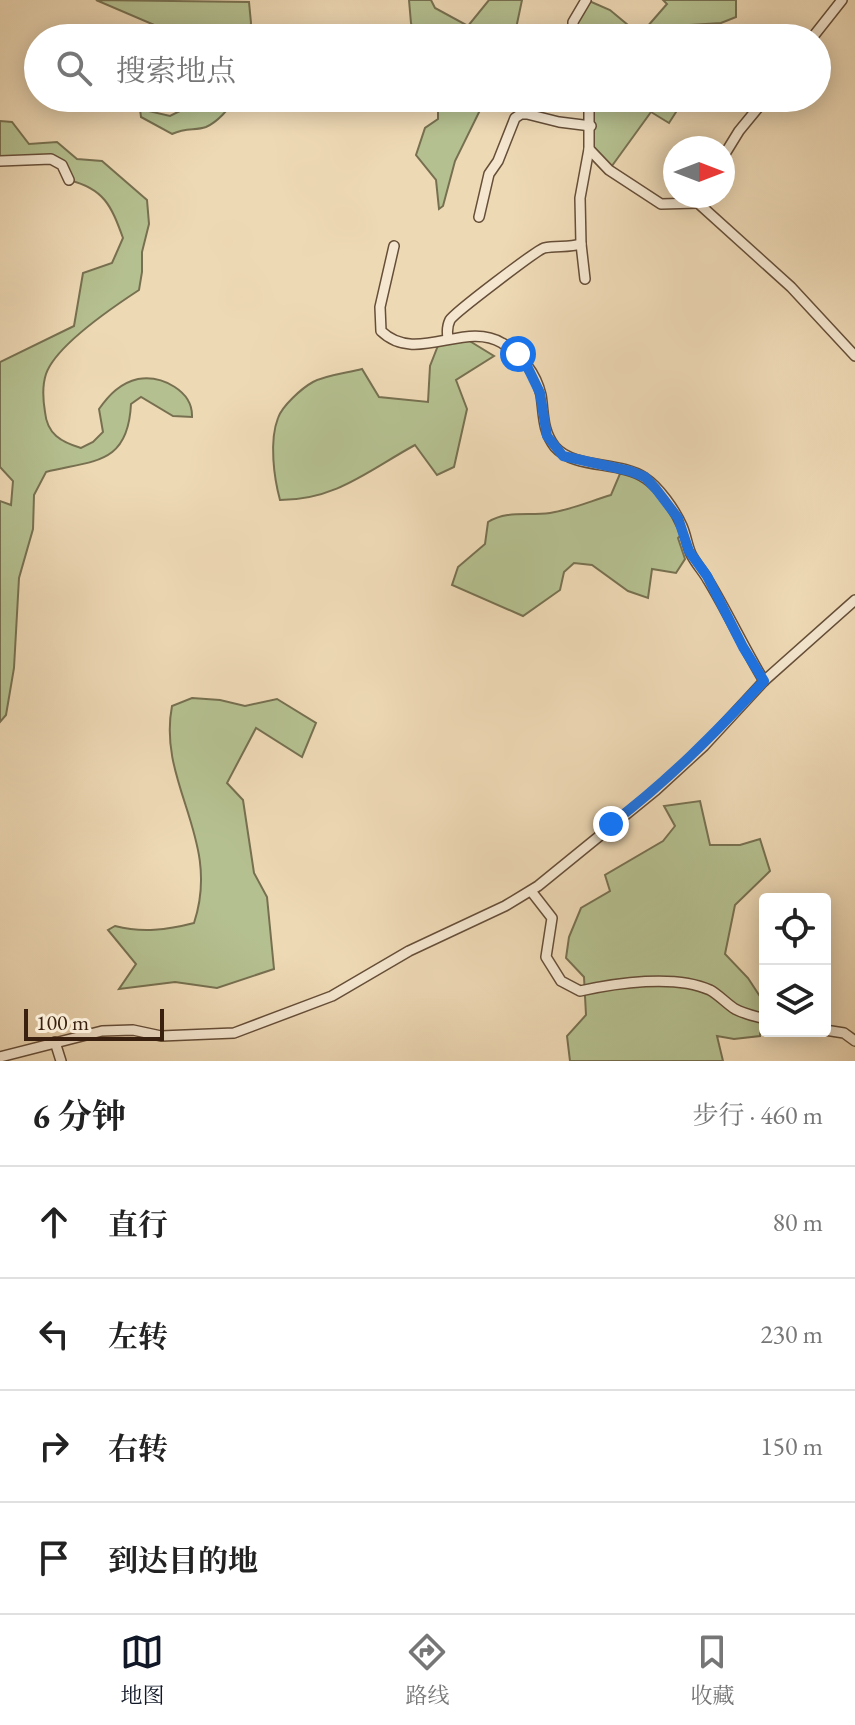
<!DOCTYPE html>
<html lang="zh">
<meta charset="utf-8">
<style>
:root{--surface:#fff;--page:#f6f6f6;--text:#222;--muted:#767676;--line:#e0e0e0;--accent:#111827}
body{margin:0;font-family:"EB Garamond","Noto Serif SC",serif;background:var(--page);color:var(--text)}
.controls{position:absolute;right:24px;bottom:24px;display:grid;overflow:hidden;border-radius:8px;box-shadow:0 4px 20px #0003}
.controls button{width:72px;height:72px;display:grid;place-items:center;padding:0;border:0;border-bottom:2px solid var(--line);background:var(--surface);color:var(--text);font:40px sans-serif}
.compass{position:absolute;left:663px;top:136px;width:72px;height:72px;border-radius:50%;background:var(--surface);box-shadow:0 4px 20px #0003;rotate:90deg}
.scale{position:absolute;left:24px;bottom:20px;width:140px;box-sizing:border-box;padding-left:8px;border:4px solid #39200f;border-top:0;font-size:22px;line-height:28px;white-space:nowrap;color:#39200f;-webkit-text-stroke:6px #f4e6cf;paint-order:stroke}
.stop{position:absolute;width:24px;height:24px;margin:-18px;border:6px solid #1a73e8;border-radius:50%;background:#fff}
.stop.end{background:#1a73e8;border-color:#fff;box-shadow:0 2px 8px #0008}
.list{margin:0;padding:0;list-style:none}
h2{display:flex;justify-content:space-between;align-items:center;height:104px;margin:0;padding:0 32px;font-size:34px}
h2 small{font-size:26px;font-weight:400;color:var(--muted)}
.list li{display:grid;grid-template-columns:52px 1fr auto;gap:24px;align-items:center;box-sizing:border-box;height:112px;padding:0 32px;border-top:2px solid var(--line)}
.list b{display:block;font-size:30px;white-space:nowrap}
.list em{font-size:26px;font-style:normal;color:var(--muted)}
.icon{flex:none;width:44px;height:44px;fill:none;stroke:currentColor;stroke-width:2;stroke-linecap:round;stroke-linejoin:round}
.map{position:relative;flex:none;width:855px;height:1061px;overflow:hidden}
.search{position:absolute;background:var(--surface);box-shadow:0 4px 20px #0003;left:24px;right:24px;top:24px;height:88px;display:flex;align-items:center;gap:20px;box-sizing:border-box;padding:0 28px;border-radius:44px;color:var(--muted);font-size:30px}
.sheet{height:552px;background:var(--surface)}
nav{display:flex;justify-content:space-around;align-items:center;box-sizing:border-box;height:112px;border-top:2px solid var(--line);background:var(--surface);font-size:22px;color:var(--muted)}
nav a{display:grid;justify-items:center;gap:4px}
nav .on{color:var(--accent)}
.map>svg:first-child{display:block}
.green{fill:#b5c090;stroke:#777050;stroke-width:2}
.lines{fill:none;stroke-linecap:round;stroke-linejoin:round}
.minor-casing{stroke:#664e38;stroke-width:12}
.minor{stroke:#f4e6cf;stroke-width:9}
.route{stroke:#1a73e8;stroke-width:10}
</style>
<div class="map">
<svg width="855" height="1061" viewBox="0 0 855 1061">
<rect width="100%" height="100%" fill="#eed9b5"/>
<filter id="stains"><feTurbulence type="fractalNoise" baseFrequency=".0025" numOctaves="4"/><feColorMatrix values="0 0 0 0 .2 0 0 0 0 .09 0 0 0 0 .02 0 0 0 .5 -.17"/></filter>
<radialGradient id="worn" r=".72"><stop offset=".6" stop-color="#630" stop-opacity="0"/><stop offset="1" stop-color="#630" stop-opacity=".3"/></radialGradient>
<g class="green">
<path d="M96,0L249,2L251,23L249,38H219L173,33Z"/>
<path d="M409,0H431L435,8L468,26L489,0H522L514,38H416L411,23Z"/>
<path d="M587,0L610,10L640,35L667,4L663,0H736V17L721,23L674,26L665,38H574L581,7Z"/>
<path d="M206,98H237C229,108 218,122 206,127C195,131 187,127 172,134L141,117L140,109L170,116Z"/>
<path d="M438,98H486L455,161L443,206L439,209L436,180L416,155L425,128L438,119Z"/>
<path d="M589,98H685L669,123L651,112L609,170L589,149Z"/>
<path d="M0,121L12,122L29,144L57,142L77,159L102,161L147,200L149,224L142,252V272L139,290C113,307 56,345 46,374C42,386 43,400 45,412C47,434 61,442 81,448L93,442L103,432L99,409C109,395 120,383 138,379C162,375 193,391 192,417L173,416L141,397L131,404C128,465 94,460 46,472L34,495L33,529L19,578L14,668L6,715L0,722V501L11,505L13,481L0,467V362L74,326L83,273L112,263L123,238C111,205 104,189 69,180L57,161H0Z"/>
<path d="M463,337L494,356L456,380L467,409L454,467L437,475L415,445C369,470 336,500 280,500C274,478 269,441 278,418C282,406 302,388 313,382C326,375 347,373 362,369L379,397L428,402L430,366L439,343Z"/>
<path d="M622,469L645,477L684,532L678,538L685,559L676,573L652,569L648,598L628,591L592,565L574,563L564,572L560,590L523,616L452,585L458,567L485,544L488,522C507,510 528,516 550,513C570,510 591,501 611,495Z"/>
<path d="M192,698L220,700L245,706L277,699L316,723L302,757L256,728L227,783L243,800L254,873L267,897L274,969L217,988L175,982L119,989L136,964L108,930L115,926C142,933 167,930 194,923C222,839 157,784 172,706Z"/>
<path d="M700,801L710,845H740L760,839L770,871L735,905L725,954L748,978L761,998L760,1036L734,1039L717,1036L723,1061H570L567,1036L586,1015L584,977L566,958L569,937L581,908L610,891L605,875L663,841L675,826L664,806Z"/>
</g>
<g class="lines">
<g class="minor-casing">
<g id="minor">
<path d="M573,38V22L586,0"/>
<path d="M812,38L842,0"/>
<path d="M589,149L609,170L661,204L698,203"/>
<path d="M723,157L739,131L766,98"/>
<path d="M0,161L51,159L62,165L69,180"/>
<path d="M702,196L698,203L791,287L855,356"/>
<path d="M479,217L489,174L498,161L515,118L521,114H527L559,122L591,126"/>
<path d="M394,246L380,307L381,331C416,365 465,320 502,343C521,354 536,373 541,395C544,414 542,430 555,447C574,469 620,461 645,478C659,487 675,510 682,526C686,535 687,545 691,554C696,564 703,571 708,580C728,613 744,648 764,681"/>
<path d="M585,279L581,244L580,198L589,149V98"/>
<path d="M448,338C447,332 447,326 450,320C454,313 537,250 544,248C556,245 568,248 581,244"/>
<path d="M531,891L552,918L546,957L561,981L580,991C616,983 675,974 710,990C719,995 727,1004 735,1009C744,1014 755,1016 765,1019"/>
<path d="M825,1030L844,1033L855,1041"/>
<path d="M55,1042L61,1061"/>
<path d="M0,1057L102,1031L133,1030L161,1036L234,1033L332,996L409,951L505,906L538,886L656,790L704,746L764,681L855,600"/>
</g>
</g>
<use href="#minor" class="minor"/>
</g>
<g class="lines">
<path class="route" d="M518,354L526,364L540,393L547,436L563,456L630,471L645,477L656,489L678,518L689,551L707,576L743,647L764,681C716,732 668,781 611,824"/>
</g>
<rect width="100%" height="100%" filter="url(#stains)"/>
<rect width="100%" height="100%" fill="url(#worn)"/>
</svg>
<div class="controls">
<button><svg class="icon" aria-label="locate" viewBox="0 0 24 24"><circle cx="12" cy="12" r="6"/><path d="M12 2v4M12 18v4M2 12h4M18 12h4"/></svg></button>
<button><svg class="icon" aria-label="layers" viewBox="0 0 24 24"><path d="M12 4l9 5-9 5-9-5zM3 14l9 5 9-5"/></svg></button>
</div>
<svg class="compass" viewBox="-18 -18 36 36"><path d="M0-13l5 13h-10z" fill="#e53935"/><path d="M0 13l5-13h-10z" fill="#767676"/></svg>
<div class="scale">100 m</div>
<div class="stop" style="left:518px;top:354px"></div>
<div class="stop end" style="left:611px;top:824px"></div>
<div class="search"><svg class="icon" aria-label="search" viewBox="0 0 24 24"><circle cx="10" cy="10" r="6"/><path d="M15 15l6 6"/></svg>搜索地点</div>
</div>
<section class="sheet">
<h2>6 分钟<small>步行 · 460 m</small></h2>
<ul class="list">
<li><svg class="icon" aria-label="ahead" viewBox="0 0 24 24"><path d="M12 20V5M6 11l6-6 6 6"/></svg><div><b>直行</b></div><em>80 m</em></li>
<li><svg class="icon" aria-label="left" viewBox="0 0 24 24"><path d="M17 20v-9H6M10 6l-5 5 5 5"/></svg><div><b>左转</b></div><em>230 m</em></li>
<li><svg class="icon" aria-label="right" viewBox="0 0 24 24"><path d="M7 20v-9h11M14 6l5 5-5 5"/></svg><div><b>右转</b></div><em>150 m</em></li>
<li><svg class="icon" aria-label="arrive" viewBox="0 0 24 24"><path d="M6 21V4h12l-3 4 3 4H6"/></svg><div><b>到达目的地</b></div></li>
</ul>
</section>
<nav>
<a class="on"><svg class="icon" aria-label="map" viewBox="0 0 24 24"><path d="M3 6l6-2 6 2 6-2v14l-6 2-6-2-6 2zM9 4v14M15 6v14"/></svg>地图</a>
<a><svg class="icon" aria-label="directions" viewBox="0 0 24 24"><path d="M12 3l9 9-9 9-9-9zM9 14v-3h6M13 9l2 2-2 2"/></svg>路线</a>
<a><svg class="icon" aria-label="saved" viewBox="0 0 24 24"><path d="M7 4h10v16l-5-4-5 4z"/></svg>收藏</a>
</nav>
